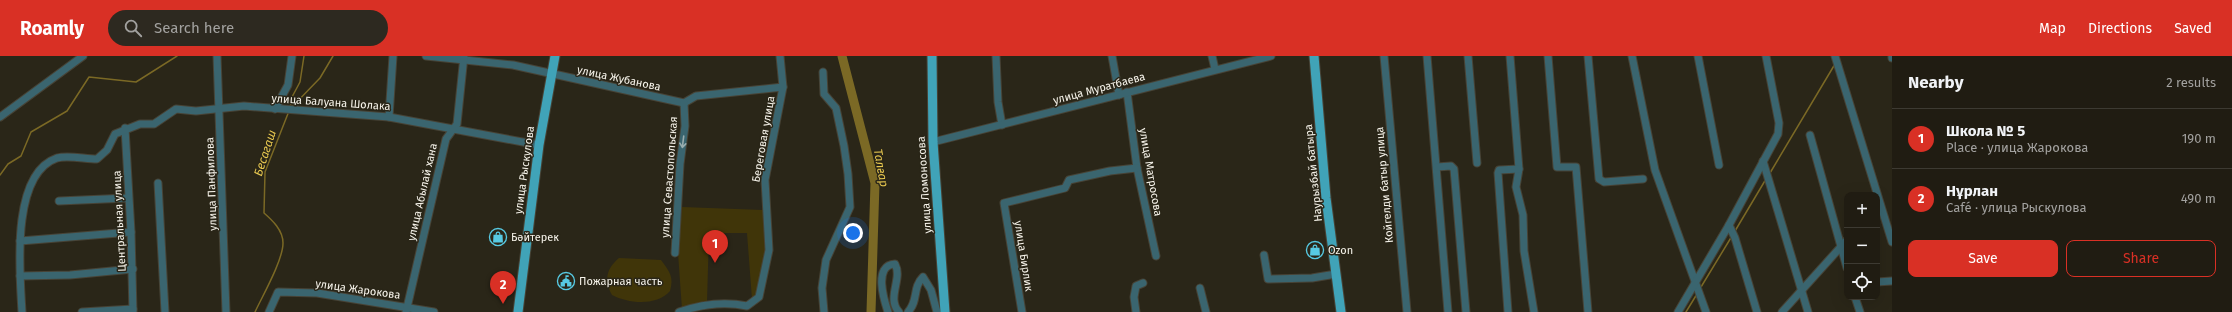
<!DOCTYPE html>
<meta charset="utf-8">
<style>
:root{--surface:#201c12;--page:#2d2920;--text:#f1f3f6;--muted:#a2a19f;--line:#3d3a32;--accent:#d93025}
body{margin:0;font-family:"Fira Sans",sans-serif;background:var(--page);color:var(--text)}
.controls{position:absolute;right:12px;bottom:12px;display:grid;overflow:hidden;border-radius:8px;box-shadow:0 4px 16px #0002}
.controls button{width:36px;height:36px;display:grid;place-items:center;padding:0;border:0;border-bottom:1px solid var(--line);background:var(--surface);color:var(--text);font:20px sans-serif}
.you{position:absolute;left:853px;top:177px;width:14px;height:14px;margin:-10px;border:3px solid #fff;border-radius:50%;background:#1a73e8;box-shadow:0 0 0 6px #1a73e833}
.badge{display:grid;place-items:center;width:26px;height:26px;border-radius:50%;background:var(--accent);color:#fff;font-size:13px;font-weight:700}
.pin{position:absolute;translate:-50% -33px;filter:drop-shadow(0 1px 2px #0008)}
.pin::after{content:'';position:absolute;top:21px;width:14px;height:12px;background:inherit;clip-path:polygon(0 0,100% 0,50% 100%)}
.list{margin:0;padding:0;list-style:none}
h2{display:flex;justify-content:space-between;align-items:center;height:52px;margin:0;padding:0 16px;font-size:17px}
h2 small{font-size:13px;font-weight:400;color:var(--muted)}
.list li{display:grid;grid-template-columns:26px 1fr auto;gap:12px;align-items:center;box-sizing:border-box;height:60px;padding:0 16px;border-top:1px solid var(--line)}
.list b{display:block;font-size:15px;white-space:nowrap}
.list p{margin:0;font-size:13px;white-space:nowrap;color:var(--muted)}
.list em{font-size:13px;font-style:normal;color:var(--muted)}
.actions{display:flex;gap:8px;padding:12px 16px}
.actions a{flex:1;padding:9px 0;border:1px solid var(--accent);border-radius:8px;text-align:center;font-size:14px;color:var(--accent)}
.actions .main{background:var(--accent);color:#fff}
.icon{flex:none;width:22px;height:22px;fill:none;stroke:currentColor;stroke-width:2;stroke-linecap:round;stroke-linejoin:round}
.map{position:relative;flex:none;width:1892px;height:256px;overflow:hidden}
header{display:flex;align-items:center;gap:24px;box-sizing:border-box;height:56px;padding:0 20px;background:var(--accent);color:#fff}
header strong{font-size:19px}
nav{display:flex;gap:22px;margin-inline-start:auto;font-size:14px}
.search{width:280px;height:36px;background:var(--page);display:flex;align-items:center;gap:10px;box-sizing:border-box;padding:0 14px;border-radius:22px;color:var(--muted);font-size:15px}
main{display:flex}
aside{flex:1;background:var(--surface)}
.map>svg:first-child{display:block}
.green{fill:#403509}
.lines{fill:none;stroke-linecap:round;stroke-linejoin:round}
.stream{stroke:#7b6925;stroke-width:1.5}
.river{stroke:#7b6925;stroke-width:9}
.minor-casing{stroke:#474336;stroke-width:9}
.major-casing{stroke:#474336;stroke-width:11}
.minor{stroke:#3a656f;stroke-width:7}
.major{stroke:#40a3b8;stroke-width:9}
.oneway{stroke:#98acad}
.labels{text-anchor:middle;stroke-width:3;stroke-linejoin:round;paint-order:stroke}
.street-label{font-size:11px;fill:#f7f4eb;stroke:#2a2618}
.poi-label{font-size:11px;fill:#f7f4eb;stroke:#2a2618;text-anchor:start}
.water-label{font-size:12px;font-style:italic;fill:#e9c950;stroke:#2a2618}
</style>
<header>
<strong>Roamly</strong>
<div class="search"><svg class="icon" aria-label="search" viewBox="0 0 24 24"><circle cx="10" cy="10" r="6"/><path d="M15 15l6 6"/></svg>Search here</div>
<nav><a>Map</a><a>Directions</a><a>Saved</a></nav>
</header>
<main>
<div class="map">
<svg width="1892" height="256" viewBox="0 0 1892 256">
<rect width="100%" height="100%" fill="#2a2618"/>
<g class="green">
<path d="M682,151L763,154L766,193L757,239L752,243L747,177H709L707,246L682,253L678,197Z"/>
<path d="M619,202L661,204C670,216 674,221 670,235C657,250 629,248 612,239C604,224 606,213 619,202Z"/>
</g>
<g class="lines">
<g class="stream">
<path d="M290,52L292,41L300,26L304,0"/>
<path d="M291,52L320,22L333,0"/>
<path d="M1770,117L1835,8"/>
<path d="M0,119L8,108L21,100L31,76L67,55L89,21L136,26L177,0"/>
<path d="M1735,175L1766,123"/>
<path d="M1701,231L1732,180"/>
<path d="M255,256C263,239 283,204 283,187C283,174 272,164 264,157L265,116L289,55"/>
<path d="M1686,256L1697,238"/>
</g>
<path class="river" d="M842,0L875,127L871,256"/>
<g class="minor-casing">
<g id="minor">
<path d="M217,0L226,256"/>
<path d="M426,0L513,9L684,47L696,40L783,31"/>
<path d="M996,0L998,46L1002,69"/>
<path d="M1112,0L1119,39"/>
<path d="M1212,0L1215,13"/>
<path d="M1384,0L1407,256"/>
<path d="M1427,0L1448,256"/>
<path d="M1468,0L1477,107"/>
<path d="M1510,0L1519,113L1516,131L1523,159L1524,195L1534,256"/>
<path d="M1548,0L1557,111H1576L1588,256"/>
<path d="M1588,0L1599,123L1604,126L1643,123"/>
<path d="M1632,0L1655,114L1706,256"/>
<path d="M1698,0L1719,109"/>
<path d="M1835,0L1892,186"/>
<path d="M1892,0V2"/>
<path d="M823,16L824,38L836,52L844,90L848,118L850,151L826,204L822,232L824,256"/>
<path d="M1127,36L1137,112L1156,200"/>
<path d="M275,53L288,29L292,0"/>
<path d="M0,61L83,0"/>
<path d="M389,61L393,0"/>
<path d="M125,72L131,176L133,256"/>
<path d="M1810,79L1847,212"/>
<path d="M933,86L1271,0"/>
<path d="M1763,105L1808,256"/>
<path d="M1437,111L1451,110L1454,113L1466,256"/>
<path d="M158,127L165,256"/>
<path d="M59,145L128,142"/>
<path d="M1729,169L1735,182L1757,256"/>
<path d="M20,185L131,176"/>
<path d="M675,197L680,108L685,70L684,47"/>
<path d="M1264,199L1268,223L1312,222L1336,218"/>
<path d="M20,220L70,219L133,213"/>
<path d="M1877,226L1892,225"/>
<path d="M1200,232L1206,256"/>
<path d="M1855,241L1860,256"/>
<path d="M22,256C20,218 10,118 57,102C68,99 85,103 97,103L107,94L115,78L140,68H154L176,53L196,55L244,50L389,61L539,89"/>
<path d="M82,256L133,253"/>
<path d="M269,256L278,236L317,237L434,256"/>
<path d="M406,256L446,83L457,68L464,0"/>
<path d="M679,256C702,248 723,245 747,250L759,241L769,194L765,124L783,31L780,0"/>
<path d="M888,256C884,244 873,209 895,208C903,223 886,242 899,256"/>
<path d="M908,256C919,244 912,232 923,221L931,234L937,256"/>
<path d="M1022,256L1004,147L1065,132L1069,124L1110,115L1137,112"/>
<path d="M1136,256L1134,241L1136,230L1143,227"/>
<path d="M1508,256L1498,117L1499,114L1519,113"/>
<path d="M1678,256L1729,169L1778,78L1779,67L1766,0"/>
<path d="M1782,256L1847,184"/>
</g>
</g>
<g class="major-casing">
<g id="major">
<path d="M932,0L933,86L945,256"/>
<path d="M1314,0L1326,142L1341,256"/>
<path d="M518,256L539,89L555,0"/>
</g>
</g>
<use href="#minor" class="minor"/>
<use href="#major" class="major"/>
</g>
<defs><path id="oneway-shaft" d="M-6 0H5M1.5-3L5.5 0L1.5 3" fill="none" stroke-width="1.6" stroke-linecap="round" stroke-linejoin="round"/></defs>
<use class="oneway" href="#oneway-shaft" transform="translate(683 86) rotate(97)"/>
<defs>
<g id="shop-ring" transform="scale(0.9)"><circle r="9.5" fill="#2a2618" stroke="#57c9e2" stroke-width="1.5"/><path d="M-5-2.5h2.3a2.7 3.5 0 0 1 5.4 0H5L5.5 6h-11ZM-1.5-2.5h3a1.5 2.3 0 0 0-3 0Z" fill="#57c9e2"/></g>
<g id="civic-ring" transform="scale(0.9)"><circle r="9.5" fill="#2a2618" stroke="#57c9e2" stroke-width="1.5"/><path d="M-.6-6.5H3V-4.5H.6V-3L4-1V1h2V6H-6V1h2V-1L-.6-3ZM-1.2 2.5V6h2.4V2.5Z" fill="#57c9e2"/></g>
</defs>
<g fill-rule="evenodd">
<use href="#shop-ring" x="498" y="181"/>
<use href="#shop-ring" x="1315" y="194"/>
<use href="#civic-ring" x="566" y="225"/>
</g>
<g class="labels">
<g class="street-label">
<text transform="translate(619 22) rotate(12)" y="4">улица Жубанова</text>
<text transform="translate(1099 32) rotate(-15)" y="4">улица Муратбаева</text>
<text transform="translate(331 46) rotate(4)" y="4">улица Балуана Шолака</text>
<text transform="translate(763 83) rotate(-80)" y="4">Береговая улица</text>
<text transform="translate(524 114) rotate(-82)" y="4">улица Рыскулова</text>
<text transform="translate(1151 116) rotate(80)" y="4">улица Матросова</text>
<text transform="translate(1313 117) rotate(-96)" y="4">Наурызбай батыра</text>
<text transform="translate(669 121) rotate(-86)" y="4">улица Севастопольская</text>
<text transform="translate(211 128) rotate(-92)" y="4">улица Панфилова</text>
<text transform="translate(924 129) rotate(-94)" y="4">улица Ломоносова</text>
<text transform="translate(1384 129) rotate(-95)" y="4">Койгелди батыр улица</text>
<text transform="translate(422 136) rotate(-77)" y="4">улица Абылай хана</text>
<text transform="translate(119 165) rotate(-93)" y="4">Центральная улица</text>
<text transform="translate(1024 200) rotate(81)" y="4">улица Бирлик</text>
<text transform="translate(358 233) rotate(8)" y="4">улица Жарокова</text>
</g>
<g class="poi-label">
<text x="511" y="185">Бәйтерек</text>
<text x="1328" y="198">Ozon</text>
<text x="579" y="229">Пожарная часть</text>
</g>
<g class="water-label">
<text transform="translate(265 97) rotate(-72)" y="4">Бесагаш</text>
<text transform="translate(881 112) rotate(80)" y="4">Талғар</text>
</g>
</g>
</svg>
<div class="controls">
<button>+</button>
<button>−</button>
<button><svg class="icon" aria-label="locate" viewBox="0 0 24 24"><circle cx="12" cy="12" r="6"/><path d="M12 2v4M12 18v4M2 12h4M18 12h4"/></svg></button>
</div>
<div class="you"></div>
<div class="pin badge" style="left:715px;top:207px">1</div>
<div class="pin badge" style="left:503px;top:248px">2</div>
</div>
<aside>
<h2>Nearby<small>2 results</small></h2>
<ul class="list">
<li><span class="badge">1</span><div><b>Школа № 5</b><p>Place · улица Жарокова</p></div><em>190 m</em></li>
<li><span class="badge">2</span><div><b>Нұрлан</b><p>Café · улица Рыскулова</p></div><em>490 m</em></li>
</ul>
<div class="actions"><a class="main">Save</a><a>Share</a></div>
</aside>
</main>
